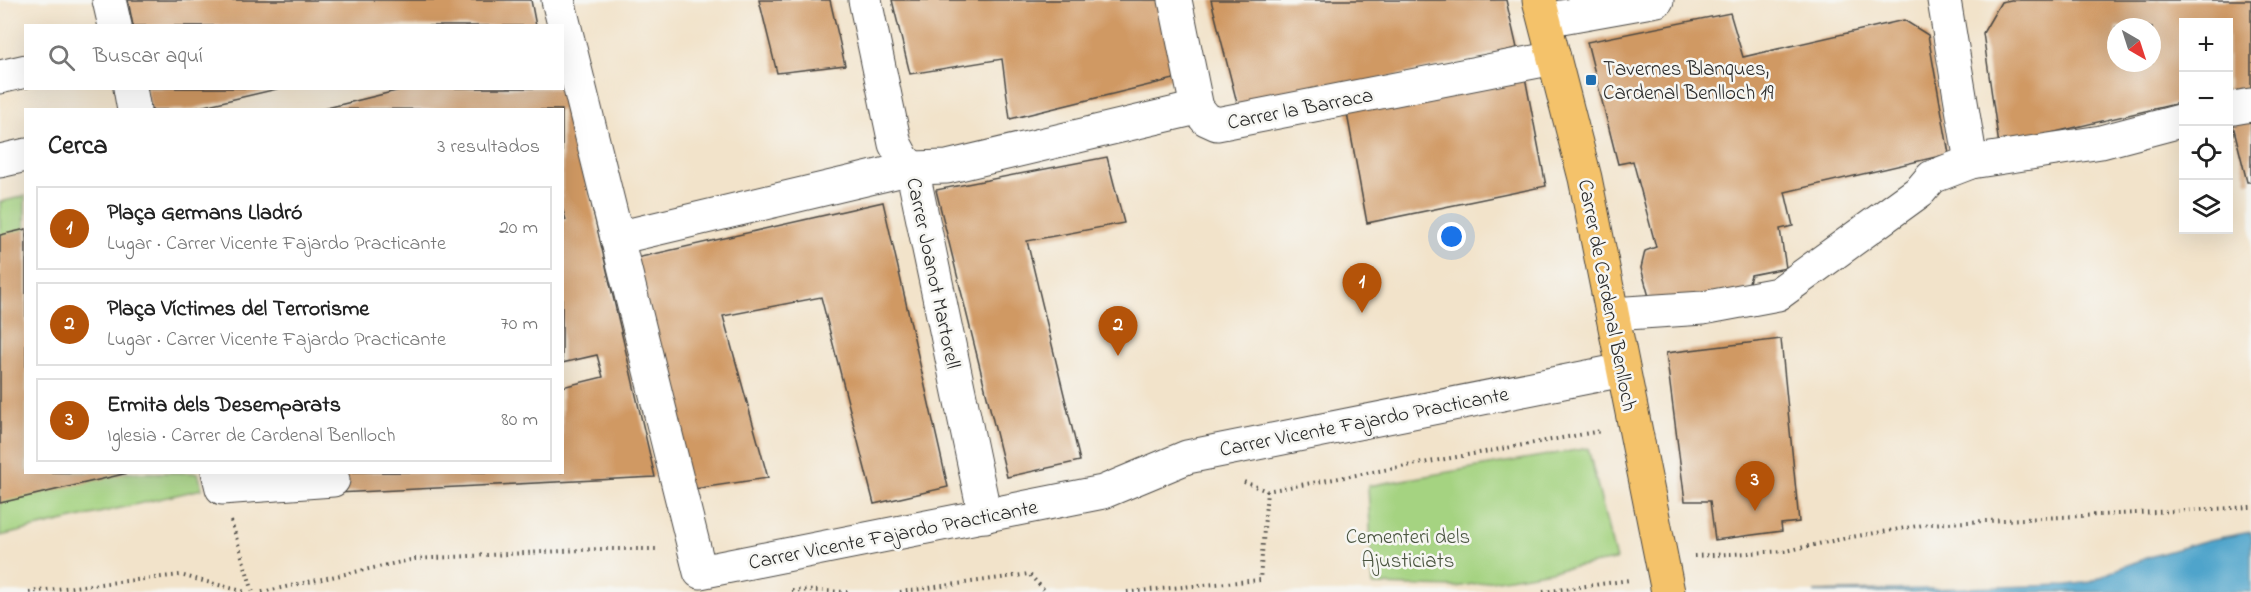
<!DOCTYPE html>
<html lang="es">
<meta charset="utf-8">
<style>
:root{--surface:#fff;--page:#f6f6f6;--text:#222;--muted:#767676;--line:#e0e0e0;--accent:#b45309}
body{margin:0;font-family:"Indie Flower",sans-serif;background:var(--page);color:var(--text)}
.controls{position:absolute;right:18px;top:18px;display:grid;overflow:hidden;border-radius:0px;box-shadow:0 6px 24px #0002}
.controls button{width:54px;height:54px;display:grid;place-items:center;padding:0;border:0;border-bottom:2px solid var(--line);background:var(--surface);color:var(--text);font:30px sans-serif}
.compass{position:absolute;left:2107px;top:18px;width:54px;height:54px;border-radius:50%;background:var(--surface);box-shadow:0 6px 24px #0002;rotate:141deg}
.you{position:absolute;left:1452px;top:237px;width:21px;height:21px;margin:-15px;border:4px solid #fff;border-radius:50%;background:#1a73e8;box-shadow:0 0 0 9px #1a73e833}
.badge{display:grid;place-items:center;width:39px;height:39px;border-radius:50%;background:var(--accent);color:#fff;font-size:20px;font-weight:700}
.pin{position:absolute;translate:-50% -50px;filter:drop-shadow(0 2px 3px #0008)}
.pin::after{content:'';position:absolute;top:32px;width:21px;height:18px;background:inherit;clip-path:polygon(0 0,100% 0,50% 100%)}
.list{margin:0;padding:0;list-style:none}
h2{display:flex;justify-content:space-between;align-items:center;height:78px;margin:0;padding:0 24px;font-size:26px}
h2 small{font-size:20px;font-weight:400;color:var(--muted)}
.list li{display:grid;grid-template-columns:39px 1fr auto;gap:18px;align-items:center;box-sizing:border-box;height:84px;margin:0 12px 12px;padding:0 12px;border:2px solid var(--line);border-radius:0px}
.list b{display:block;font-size:22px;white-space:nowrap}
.list p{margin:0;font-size:20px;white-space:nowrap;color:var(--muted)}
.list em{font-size:20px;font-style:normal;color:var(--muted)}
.icon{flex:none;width:33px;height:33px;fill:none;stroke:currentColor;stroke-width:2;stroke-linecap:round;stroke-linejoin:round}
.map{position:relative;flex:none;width:2251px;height:592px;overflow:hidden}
.search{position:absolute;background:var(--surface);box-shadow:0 6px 24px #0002;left:24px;top:24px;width:540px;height:66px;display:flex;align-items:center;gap:15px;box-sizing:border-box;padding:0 21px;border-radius:0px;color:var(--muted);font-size:22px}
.panel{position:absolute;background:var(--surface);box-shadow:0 6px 24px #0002;left:24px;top:108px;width:540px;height:366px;border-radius:0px}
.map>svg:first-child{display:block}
.green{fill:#a5d381;stroke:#687f56;stroke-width:1.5}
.water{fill:#50a4cb;stroke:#3e687b;stroke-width:1.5}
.building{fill:#d09963;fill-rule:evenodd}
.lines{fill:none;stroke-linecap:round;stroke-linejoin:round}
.minor-casing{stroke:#494743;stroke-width:35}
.major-casing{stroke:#494743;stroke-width:35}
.path{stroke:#494743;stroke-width:4;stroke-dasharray:1.5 4.5;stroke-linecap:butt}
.minor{stroke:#fff;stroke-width:33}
.major{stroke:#f4c26a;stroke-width:33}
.poi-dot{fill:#1f6fb2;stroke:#f6f6f2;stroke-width:2}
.labels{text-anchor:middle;stroke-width:5;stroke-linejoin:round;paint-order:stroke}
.poi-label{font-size:21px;fill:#2b2b2b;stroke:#f6f6f2;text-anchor:start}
.street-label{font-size:21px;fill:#2b2b2b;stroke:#f6f6f2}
.park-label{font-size:21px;fill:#4a5540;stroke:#f6f6f2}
</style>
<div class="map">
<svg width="2251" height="592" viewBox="0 0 2251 592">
<rect width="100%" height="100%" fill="#f6f6f2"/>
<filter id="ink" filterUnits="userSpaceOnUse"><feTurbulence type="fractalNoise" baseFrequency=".0167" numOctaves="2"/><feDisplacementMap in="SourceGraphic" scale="12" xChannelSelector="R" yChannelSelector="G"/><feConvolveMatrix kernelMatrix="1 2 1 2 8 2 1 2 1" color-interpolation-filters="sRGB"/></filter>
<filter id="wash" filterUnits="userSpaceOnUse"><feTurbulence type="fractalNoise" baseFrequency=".008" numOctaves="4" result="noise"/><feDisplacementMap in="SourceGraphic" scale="24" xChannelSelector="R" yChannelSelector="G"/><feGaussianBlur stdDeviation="1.35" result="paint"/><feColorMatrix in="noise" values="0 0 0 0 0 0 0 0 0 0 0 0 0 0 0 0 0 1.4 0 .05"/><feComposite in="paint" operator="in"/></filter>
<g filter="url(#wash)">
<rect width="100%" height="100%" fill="#f2e3ca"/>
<g class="green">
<path d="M25,196L26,472L198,473L202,489L0,536V202Z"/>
<path d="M1588,448L1616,560L1456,587L1373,585L1368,486Z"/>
</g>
<path class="water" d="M2251,532V592H1814L2067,585L2091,582L2117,569L2149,557L2208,540Z"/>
<g id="blocks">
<g class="building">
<path d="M128,0H531L536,26H133Z"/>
<path d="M759,0H830L845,65L777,73Z"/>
<path d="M892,0H1160L1178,78L1010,119L1002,59L910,74Z"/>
<path d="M1211,0H1506L1517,48L1334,90L1238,107Z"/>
<path d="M2011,0H2251V89L2228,92V22H2184V102L1999,145L1983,33L2001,2ZM2116,27H2152V63H2116Z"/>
<path d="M1730,13L1743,57L1904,20L1928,35L1949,154L1785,192L1793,226L1780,229L1786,268L1751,275L1746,293L1651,304L1641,268L1645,251L1656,247L1633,161L1618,164L1587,42Z"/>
<path d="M562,77L655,477L337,493L336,472H562V387L603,377L597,355L562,363V221L566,220L562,208V110L323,109L408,88H562Z"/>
<path d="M1525,77L1546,186L1367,223L1346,108Z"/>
<path d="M146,88H277V89L187,110H151Z"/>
<path d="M2251,109V182H2247L2230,113Z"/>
<path d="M1107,157L1124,223L1027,241L1080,461L1007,477L936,190Z"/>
<path d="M883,202L948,487L874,504L821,297L723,316L768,478L687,490L632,259Z"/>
<path d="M26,229V472L128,473L0,503V235Z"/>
<path d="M1781,339L1799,522L1781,524L1782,531L1715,540L1710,501H1685L1666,353Z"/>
</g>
</g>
</g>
<g filter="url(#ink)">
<use href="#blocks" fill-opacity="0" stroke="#494743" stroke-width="1.5"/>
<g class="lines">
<g class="minor-casing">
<g id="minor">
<path d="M109,0L115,26"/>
<path d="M558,0L700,572L1103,492L1187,457L1623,370"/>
<path d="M865,0L895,144L903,159L912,168L985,516"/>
<path d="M1175,0L1197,108L1206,119L1217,124L1554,58"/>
<path d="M1944,0L1971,162"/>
<path d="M1545,20L1657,0"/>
<path d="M0,77L26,71"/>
<path d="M130,88L134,110"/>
<path d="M2228,109L2251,105"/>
<path d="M0,161L26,155"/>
<path d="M617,238L912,168L947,167L1197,108"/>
<path d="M1612,314L1703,308L1778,294L1920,191L1932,177L1971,162L2101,142L2184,120"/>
<path d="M218,472L222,488L333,480"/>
</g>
</g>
<g class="major-casing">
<path id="major" d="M1539,0L1585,178L1668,592"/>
</g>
<g class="path">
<path d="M1244,482L1267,491L1601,431"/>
<path d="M231,521L253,592"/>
<path d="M1694,556L1786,551L1846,538L1929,524L2251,507"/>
<path d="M792,590L849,592"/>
<path d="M29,592L180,575L246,592"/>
<path d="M262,592L415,559L599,549H660"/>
<path d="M900,592L1029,574L1046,592"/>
<path d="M1127,592L1260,580L1267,491"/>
<path d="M1543,592L1630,580"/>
</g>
<use href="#minor" class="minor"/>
<use href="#major" class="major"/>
</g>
</g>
<rect class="poi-dot" x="1585" y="74" width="12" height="12" rx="3"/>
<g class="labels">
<g class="poi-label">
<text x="1603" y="75">Tavernes Blanques,<tspan x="1603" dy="24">Cardenal Benlloch 19</tspan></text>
</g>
<g class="street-label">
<text transform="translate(1300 108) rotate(-11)" y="7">Carrer la Barraca</text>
<text transform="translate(934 273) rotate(78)" y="7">Carrer Joanot Martorell</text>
<text transform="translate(1608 295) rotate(79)" y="7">Carrer de Cardenal Benlloch</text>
<text transform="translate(1364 421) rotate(-11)" y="7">Carrer Vicente Fajardo Practicante</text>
<text transform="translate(893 534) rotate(-11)" y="7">Carrer Vicente Fajardo Practicante</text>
</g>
<g class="park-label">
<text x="1408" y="543">Cementeri dels<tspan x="1408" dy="24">Ajusticiats</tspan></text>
</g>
</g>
</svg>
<div class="controls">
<button>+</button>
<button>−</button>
<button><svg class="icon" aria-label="locate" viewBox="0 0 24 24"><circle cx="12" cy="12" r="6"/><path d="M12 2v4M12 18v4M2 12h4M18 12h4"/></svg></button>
<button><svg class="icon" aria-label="layers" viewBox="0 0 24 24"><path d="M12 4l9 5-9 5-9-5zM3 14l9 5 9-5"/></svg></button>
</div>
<svg class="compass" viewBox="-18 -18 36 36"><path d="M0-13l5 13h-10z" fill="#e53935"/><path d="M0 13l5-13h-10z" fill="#767676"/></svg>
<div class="you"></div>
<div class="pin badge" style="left:1362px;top:313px">1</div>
<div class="pin badge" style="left:1118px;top:356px">2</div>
<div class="pin badge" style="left:1755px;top:511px">3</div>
<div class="search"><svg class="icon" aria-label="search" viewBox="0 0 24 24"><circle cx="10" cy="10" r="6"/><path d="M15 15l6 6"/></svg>Buscar aquí</div>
<section class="panel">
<h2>Cerca<small>3 resultados</small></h2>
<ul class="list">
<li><span class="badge">1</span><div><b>Plaça Germans Lladró</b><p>Lugar · Carrer Vicente Fajardo Practicante</p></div><em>20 m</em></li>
<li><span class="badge">2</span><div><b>Plaça Víctimes del Terrorisme</b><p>Lugar · Carrer Vicente Fajardo Practicante</p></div><em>70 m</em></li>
<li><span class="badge">3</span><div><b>Ermita dels Desemparats</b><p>Iglesia · Carrer de Cardenal Benlloch</p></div><em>80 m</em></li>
</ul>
</section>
</div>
